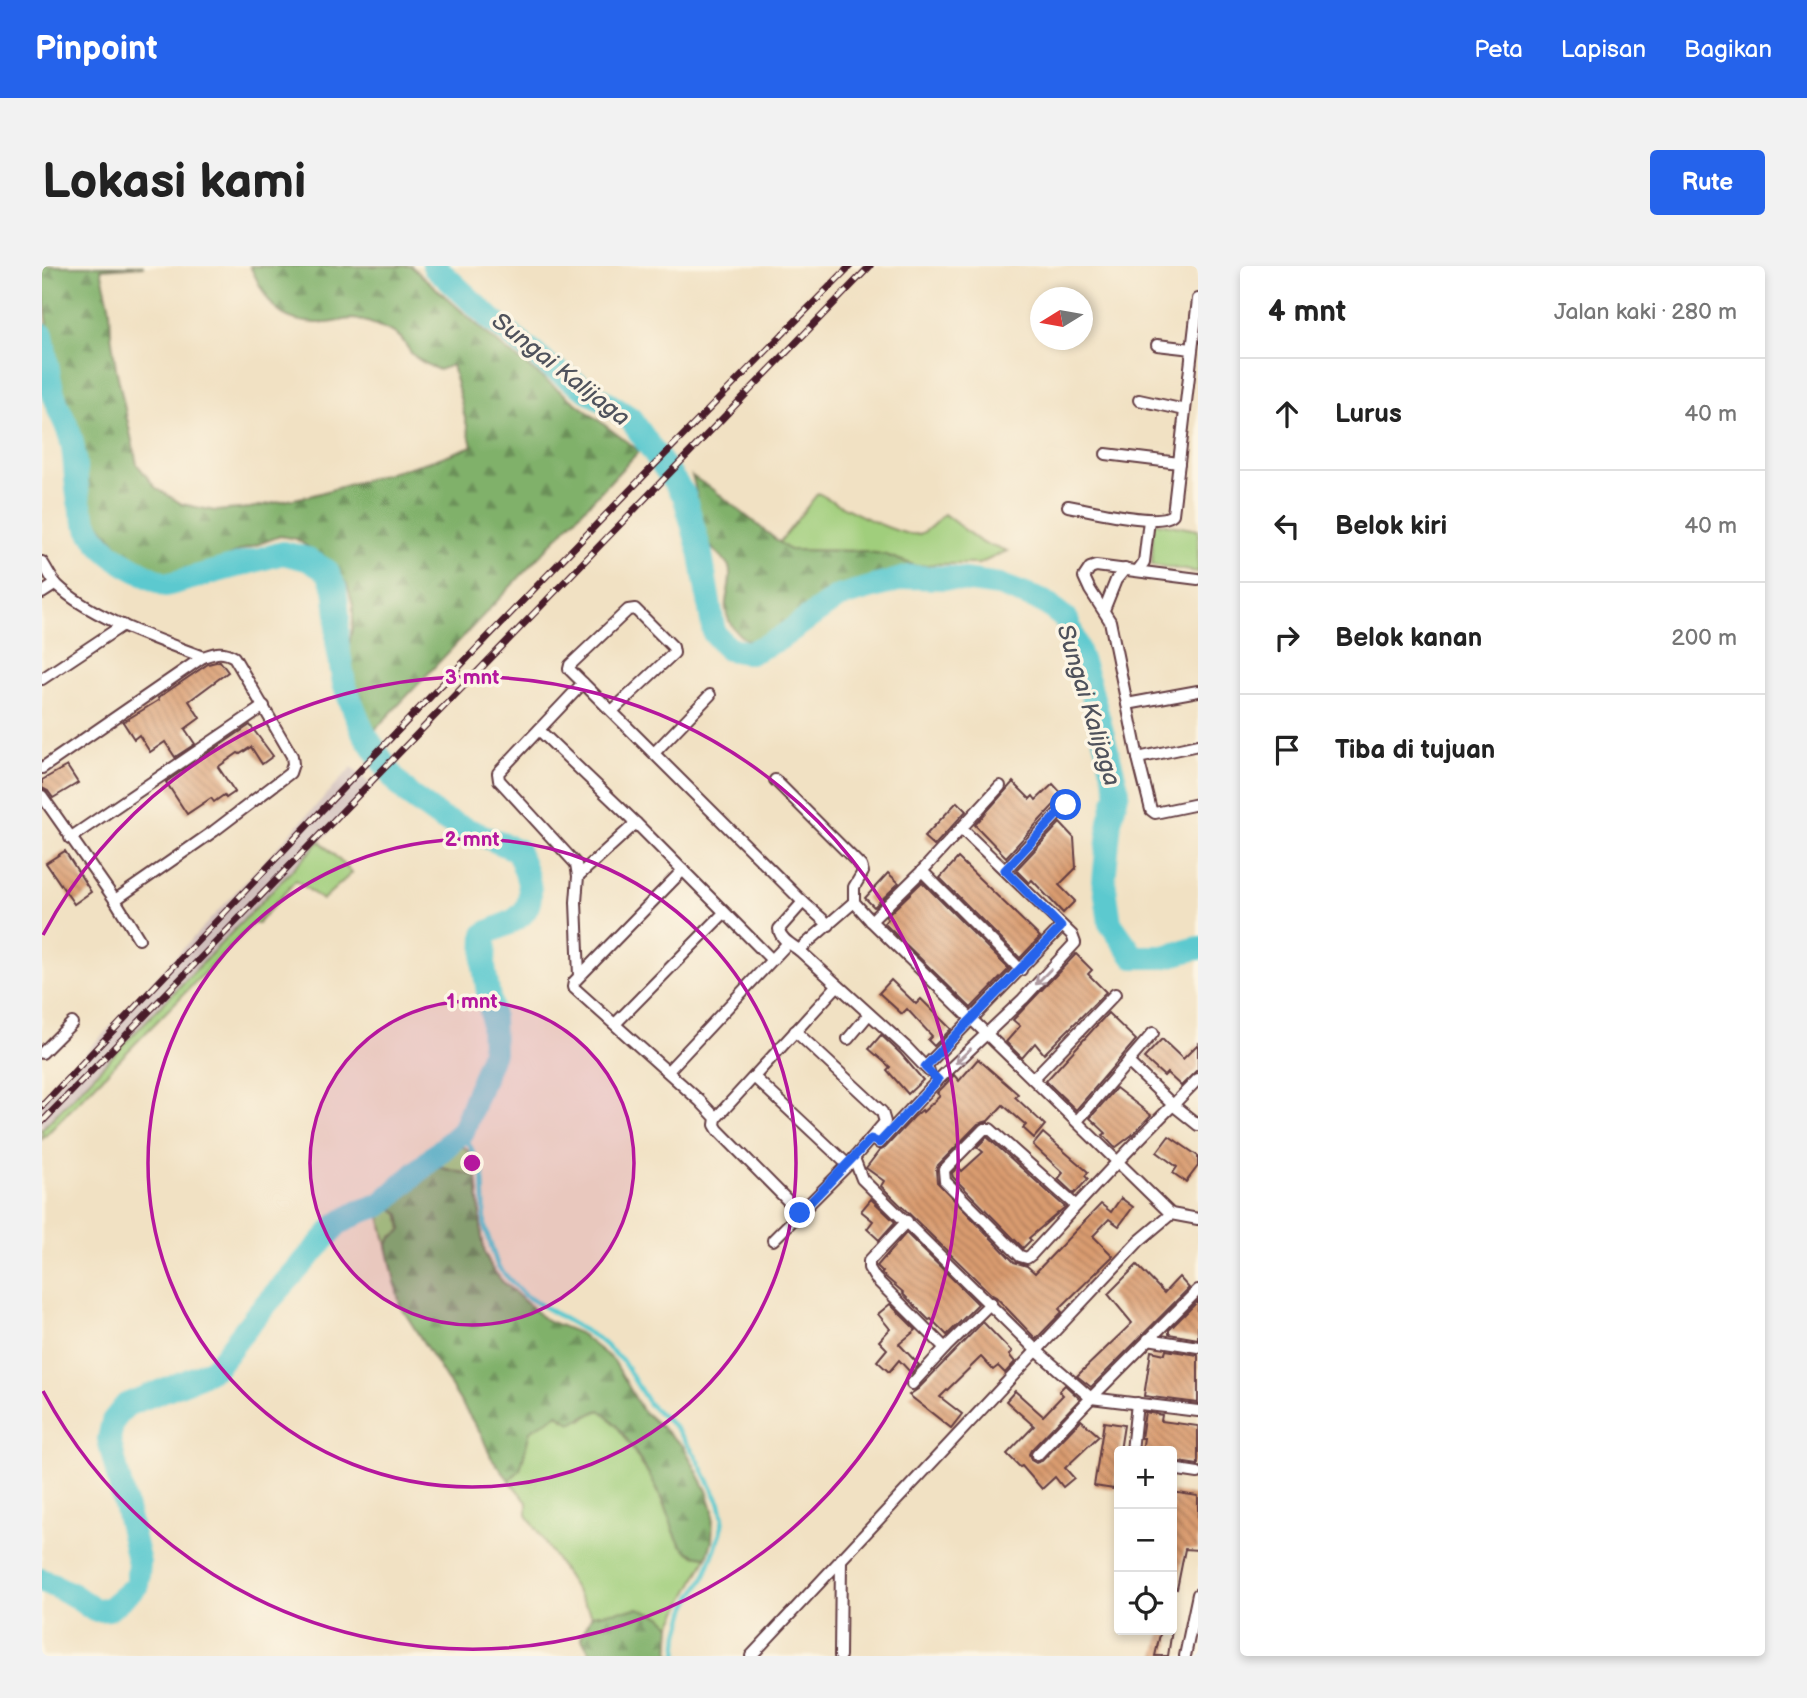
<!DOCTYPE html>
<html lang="id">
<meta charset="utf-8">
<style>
:root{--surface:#fff;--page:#f2f2f2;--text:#222;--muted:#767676;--line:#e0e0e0;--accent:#2563eb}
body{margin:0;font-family:"Balsamiq Sans",sans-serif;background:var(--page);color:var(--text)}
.controls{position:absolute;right:21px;bottom:21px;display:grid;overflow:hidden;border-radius:7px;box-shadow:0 4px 10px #0003}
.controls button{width:63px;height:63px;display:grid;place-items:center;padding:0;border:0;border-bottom:2px solid var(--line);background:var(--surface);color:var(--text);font:35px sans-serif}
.compass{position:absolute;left:988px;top:21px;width:63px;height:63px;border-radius:50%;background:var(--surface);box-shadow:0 4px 10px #0003;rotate:259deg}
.stop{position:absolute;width:21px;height:21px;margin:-16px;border:5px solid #2563eb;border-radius:50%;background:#fff}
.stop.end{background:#2563eb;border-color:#fff;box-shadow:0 2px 7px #0008}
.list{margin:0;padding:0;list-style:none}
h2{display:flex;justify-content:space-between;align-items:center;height:91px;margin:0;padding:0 28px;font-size:30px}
h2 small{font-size:23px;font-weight:400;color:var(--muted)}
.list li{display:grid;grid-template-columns:46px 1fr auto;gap:21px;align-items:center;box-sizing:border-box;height:112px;padding:0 28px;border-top:2px solid var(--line)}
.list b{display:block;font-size:26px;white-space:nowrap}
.list em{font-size:23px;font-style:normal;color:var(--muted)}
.icon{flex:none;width:38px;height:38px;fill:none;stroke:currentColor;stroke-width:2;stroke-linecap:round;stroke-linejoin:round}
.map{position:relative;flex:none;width:1156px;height:1390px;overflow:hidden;border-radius:7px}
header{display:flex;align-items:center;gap:42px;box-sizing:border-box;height:98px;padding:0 35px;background:var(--accent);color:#fff}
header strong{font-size:33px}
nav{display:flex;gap:38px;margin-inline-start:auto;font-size:24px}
.intro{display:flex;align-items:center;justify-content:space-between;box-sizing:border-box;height:168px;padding:0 42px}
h1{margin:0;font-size:49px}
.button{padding:18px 32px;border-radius:7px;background:var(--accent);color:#fff;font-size:24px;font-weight:700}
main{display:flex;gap:42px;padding:0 42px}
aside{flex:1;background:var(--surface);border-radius:7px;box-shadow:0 4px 10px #0003}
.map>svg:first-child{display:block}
.railway{fill:#d1c0bd}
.grass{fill:#a0ce7b;stroke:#757653;stroke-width:2}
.forest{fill:url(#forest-firs);stroke:#65684b;stroke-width:2}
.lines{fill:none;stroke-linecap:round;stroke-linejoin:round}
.stream{stroke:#5bc9cf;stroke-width:4.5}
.river{stroke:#5bc9cf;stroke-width:24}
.building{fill:url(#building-back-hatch)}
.street-casing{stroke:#633c42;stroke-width:14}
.street{stroke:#fff;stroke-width:10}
.rail-casing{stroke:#4a1f2b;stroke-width:7}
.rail{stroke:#fcf5e5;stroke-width:4.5;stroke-dasharray:13;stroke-linecap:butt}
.oneway{stroke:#ae9aa0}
.route{stroke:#2563eb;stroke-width:9}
.ring{fill:none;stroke:#b5179e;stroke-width:3.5}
.labels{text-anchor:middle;stroke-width:7;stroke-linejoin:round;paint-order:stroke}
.water-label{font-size:24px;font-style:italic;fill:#4f525c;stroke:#fcf5e5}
.centre{fill:#b5179e;stroke:#fcf5e5;stroke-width:3.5}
.ring-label{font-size:21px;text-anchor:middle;font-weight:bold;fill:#b5179e;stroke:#fcf5e5;stroke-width:7;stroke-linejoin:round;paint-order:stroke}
</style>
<header>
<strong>Pinpoint</strong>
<nav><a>Peta</a><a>Lapisan</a><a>Bagikan</a></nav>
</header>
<div class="intro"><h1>Lokasi kami</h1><a class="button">Rute</a></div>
<main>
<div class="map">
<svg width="1156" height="1390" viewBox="0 0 1156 1390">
<defs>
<pattern id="forest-firs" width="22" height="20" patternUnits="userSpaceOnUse" patternTransform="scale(1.75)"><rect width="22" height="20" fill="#80b16b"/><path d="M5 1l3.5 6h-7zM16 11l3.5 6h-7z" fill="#6b8f58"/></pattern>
<pattern id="building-back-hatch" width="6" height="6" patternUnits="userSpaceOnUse" patternTransform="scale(1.75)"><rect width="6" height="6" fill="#d99b6f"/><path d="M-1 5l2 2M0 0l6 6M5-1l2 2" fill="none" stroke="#b27e5b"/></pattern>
</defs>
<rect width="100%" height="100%" fill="#fcf5e5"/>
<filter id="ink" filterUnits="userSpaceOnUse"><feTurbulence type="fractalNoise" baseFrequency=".0143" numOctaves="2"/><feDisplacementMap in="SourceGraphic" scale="14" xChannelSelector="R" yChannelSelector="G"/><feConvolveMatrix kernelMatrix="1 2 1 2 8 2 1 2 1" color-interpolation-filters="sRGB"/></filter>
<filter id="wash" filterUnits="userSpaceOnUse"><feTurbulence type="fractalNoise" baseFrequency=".00686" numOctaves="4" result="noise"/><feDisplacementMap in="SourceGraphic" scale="28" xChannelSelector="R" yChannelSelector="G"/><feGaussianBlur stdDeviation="1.57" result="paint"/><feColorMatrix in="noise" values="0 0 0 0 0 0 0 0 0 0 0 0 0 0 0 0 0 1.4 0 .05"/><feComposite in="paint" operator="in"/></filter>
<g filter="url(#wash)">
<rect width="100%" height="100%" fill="#f1e1c3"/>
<path class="railway" d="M310,501L331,521L0,863V834Z"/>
<g class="grass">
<path d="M776,227C795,238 858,272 877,268C886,266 895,254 902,248L940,277L965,285L937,298H894L874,300L844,289L822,285L747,284L737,277Z"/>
<path d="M1111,256L1156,264V306L1110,299Z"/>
<path d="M278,575L310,607L280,634L254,614L216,657H211L0,873V863Z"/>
<path d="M417,878C431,885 432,895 435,910L391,900Z"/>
<path d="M349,941L358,949L360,964L349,972L345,980L338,950Z"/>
<path d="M558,1144L566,1149L583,1171L600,1199L611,1214L632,1264L651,1289L665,1291L629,1359C602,1335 582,1346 550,1349L485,1249V1236L467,1214L478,1204L488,1165L517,1148L522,1154H540L550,1147Z"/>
</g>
<g class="forest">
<path d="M0,0H102L59,3L68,43L69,68L74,102L95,198L114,222L140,238L173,245L208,242L271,229L392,194L430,180L410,99L397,104C387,100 377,95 369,87C364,80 360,70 352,67C339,61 324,54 310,53C302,53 292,57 283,57C235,58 228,40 208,0H369L459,80L597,185L327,470L319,455L312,430L306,385L311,357V339L305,318L278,289L254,273L238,270L195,286L144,312L127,309L100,299L78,282L49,248L37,172L20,134L9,81L0,19Z"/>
<path d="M650,210L673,225L747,284L822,285L844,289L874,300C831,306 791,325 756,349C743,359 728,377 710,375C698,374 688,359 685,349C680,333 692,317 687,301C683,291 669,285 663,273C653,254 658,231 650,210Z"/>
<path d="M391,900L435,910L440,971L443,987L449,1001L460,1015L502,1053L537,1067L572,1095L600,1144L642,1181L665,1225L671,1244L670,1275L665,1291C655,1290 649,1289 641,1281C632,1272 629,1254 624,1242C614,1218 579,1157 558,1144L529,1157L516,1148L488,1165L478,1204L467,1214L449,1191L440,1170L358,1039L345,980L349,972L360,964L358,949L349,941Z"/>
<path d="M596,1342L619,1350L629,1359L627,1390H550L539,1371L550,1349Z"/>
</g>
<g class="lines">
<path class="stream" d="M421,865L441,907L443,961L456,1001L482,1029L555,1072L580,1094L607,1138L633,1161L654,1190L678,1238L681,1253L679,1267L662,1312L645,1340L637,1368L635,1390"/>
<g class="river">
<path d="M392,0L449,53L506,99L588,152L642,229L659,289L672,367L686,383L708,387L737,373L796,331L867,311L907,312L957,319L1002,336L1025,354L1046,414L1076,525L1068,555L1062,615L1068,657L1092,691H1121L1156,682"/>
<path d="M0,69C4,90 6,113 13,133C17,147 26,159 29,173C35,196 32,220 39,243C51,286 87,301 124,319L241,287L265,293L285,305L293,322L296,349L295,375L302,418L321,466L351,511L367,529L400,553L475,584C483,603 498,633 478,650C470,658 453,662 443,668L442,701L450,751L451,786L421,865L338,939L317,946L296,958L215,1048L174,1101L155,1111L84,1139L71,1155L67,1173L97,1297L95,1319L67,1343L52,1344L31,1329L0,1314"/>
</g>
</g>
<g id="blocks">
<g class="building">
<path d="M178,395L186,406L147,435L158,452L143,463L153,478L133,491L123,476L108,486L97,469L92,473L81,456L117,434L116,432L166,398Z"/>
<path d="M208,459L231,490L220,498L209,481L198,488L196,487L176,501L193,526L184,532L182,529L172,536L169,532L145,548L124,516Z"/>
<path d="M25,500L36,517L11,532L6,525L0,522V514Z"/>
<path d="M971,516L988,533L991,530L994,534L1011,518L1021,529L964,591L933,559Z"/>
<path d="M915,536L924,545L892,580L882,571Z"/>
<path d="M1018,557L1032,572L1034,602L1017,619L1033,635L1021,647L990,614L987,617L974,604Z"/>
<path d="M23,585L49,626L32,638L4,597Z"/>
<path d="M916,592L998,671L978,692L898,612Z"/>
<path d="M846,607L857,617L832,641L823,632Z"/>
<path d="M880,616L967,703L929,742L842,657L846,653L844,651Z"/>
<path d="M1034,688L1050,704L1046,708L1064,726L1002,788L993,777L980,792L964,776L978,760L971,754Z"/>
<path d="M849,714L874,738L879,733L909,763L892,780L886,774L890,770L865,743L860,748L837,727Z"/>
<path d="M1066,747L1094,774L1034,844L1004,815Z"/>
<path d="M839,769L859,788L881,814L866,828L845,804L848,801L827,783Z"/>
<path d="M1120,773L1141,793L1156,778V803L1139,820L1125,807L1122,810L1102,792Z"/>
<path d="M936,793L976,828L973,831L1003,859L992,872L981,862L984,859L961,839L946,855L936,858L896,899L894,904L895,916L972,996L985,1000L993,1007L1059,938L1069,946L1079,932L1091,941L1077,960L1067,953L1051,970L1071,990L1017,1043L1020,1046L994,1073L954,1031L950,1029L839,920L842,915L824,902L837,885L843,882L872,851L880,844L881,846L898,830L895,827L902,820L912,809L917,815Z"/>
<path d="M1074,822L1109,849L1090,869L1073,882L1061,869L1064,867L1048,852Z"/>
<path d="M1001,867L1046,906L1043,910L1046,913L1032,928L1016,913L1021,907L991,879Z"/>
<path d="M1127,870L1156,890V900L1144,916L1131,907L1135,901L1115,886Z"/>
<path d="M945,871L1023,941L987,972L989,974L981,982L911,911L910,907L916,901L920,905L941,886L935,881Z"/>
<path d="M829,933L853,956L837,974L825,963L831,955L819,945Z"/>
<path d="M864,967L936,1038L905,1069L889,1053L887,1054L861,1028L862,1027L839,1007L841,1006L835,1000Z"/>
<path d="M1095,999L1122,1027L1137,1011L1147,1022L1049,1121L1035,1110L1090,1057L1066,1028Z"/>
<path d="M1156,1035V1073L1127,1068V1064Z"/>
<path d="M848,1038L874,1064L857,1078L877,1099L869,1107L857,1094L847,1106L835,1095L845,1083L837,1075L848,1063L836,1048Z"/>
<path d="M941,1056L970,1086L967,1089L973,1096L963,1107L956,1100L951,1104L939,1091L898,1131L920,1148L909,1162L867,1129L876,1123Z"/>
<path d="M1124,1084L1156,1089V1137L1102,1130L1109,1085L1123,1088Z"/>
<path d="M1023,1119L1038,1133L989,1184L987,1188L989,1194L994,1197L1000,1195L1039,1154L1057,1170L1023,1202L1032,1212L1021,1221L1013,1211L1000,1223L980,1200L978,1201L965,1188L992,1160L964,1135L973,1125L1001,1150L1021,1129L1017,1125Z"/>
<path d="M1103,1146L1120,1149L1119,1155L1156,1160V1199L1130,1195V1185H1100L1102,1172H1099Z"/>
<path d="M1062,1156L1082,1159L1072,1223L1052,1220Z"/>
<path d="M1130,1226L1156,1230V1284L1143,1283L1135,1323L1130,1322Z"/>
<path d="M1119,1364H1130L1126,1390H1113Z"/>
</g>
</g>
</g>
<g filter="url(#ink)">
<use href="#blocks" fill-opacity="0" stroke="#633c42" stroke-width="2"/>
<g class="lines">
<g class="street-casing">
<g id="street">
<path d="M1115,79L1150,83"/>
<path d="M1097,134L1143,144"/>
<path d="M1064,188L1137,197"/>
<path d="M1026,240C1046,243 1118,262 1131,248L1156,33"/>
<path d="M0,296C5,303 9,313 15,319C49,352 117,374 161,391C173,387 180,384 192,391L250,490L251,498L248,507L172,565L73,634"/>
<path d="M1096,304L1102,296L1107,254"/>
<path d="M0,327L14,318"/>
<path d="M1062,344L1074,314L1083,303"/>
<path d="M0,413L81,359"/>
<path d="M1085,438L1156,425"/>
<path d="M570,445L632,387L631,381L593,343L586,344L528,399L527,403L761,636L787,659"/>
<path d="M497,464L594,557L730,694L746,677"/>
<path d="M1156,479L1096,492L1109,544L1113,547L1156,538"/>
<path d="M613,486L668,429"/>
<path d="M1096,492L1068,355L1048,324L1042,311L1048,302L1054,300L1156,313"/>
<path d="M0,502L161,391"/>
<path d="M733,514L819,600L821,606L812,621V636"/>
<path d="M0,530L73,634L97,673"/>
<path d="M28,572L222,440"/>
<path d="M641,604L532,716L531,721L658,835L674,852L673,859L676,864L758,947"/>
<path d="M963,604L1024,539"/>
<path d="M880,605L979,704"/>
<path d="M536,610L594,557"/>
<path d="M761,636L737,663C738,673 750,679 757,684L812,636L829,655L1129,948L1156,953"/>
<path d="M829,655L880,605L958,520"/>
<path d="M757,684L865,782L887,805"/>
<path d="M537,710L534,636L536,610L534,598L457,514L456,507L541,417"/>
<path d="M573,758L682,647"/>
<path d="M806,773L827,748"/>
<path d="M0,787L30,757"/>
<path d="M1086,796L1111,767"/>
<path d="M883,801L1019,661"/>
<path d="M626,805L730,694"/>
<path d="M712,811L806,899"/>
<path d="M991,813L1073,728"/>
<path d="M674,852L795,720"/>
<path d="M1035,855L1086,796L1131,839L1156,813"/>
<path d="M829,873L837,877L896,814L981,733L1033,677L1030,669L920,563"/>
<path d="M812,892L820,913L995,1085L1049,1132L995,1189"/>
<path d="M1034,940L948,863H942L902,904L903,915L978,990L985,992L989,989C1036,938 1082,887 1131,839L1156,859"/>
<path d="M865,955L827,995V1002L833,1012L903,1082"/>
<path d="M731,974L806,899L843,856L840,846L753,765"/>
<path d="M1156,1024L1049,1132L1156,1145"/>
<path d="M1106,1073L1156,1081"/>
<path d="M870,1118L903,1082L949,1037"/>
<path d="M1090,1185L1095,1137"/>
<path d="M1130,1203L1156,1207"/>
<path d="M709,1390L1097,975L1129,948"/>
<path d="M798,1390L799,1293"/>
<path d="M1143,1390L1156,1328"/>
</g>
</g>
<use href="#street" class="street"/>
<g class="rail-casing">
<g id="rail">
<path d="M0,840C266,557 534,276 808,0"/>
<path d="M0,856L828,0"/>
</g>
</g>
<use href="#rail" class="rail"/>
</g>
<defs><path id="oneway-shaft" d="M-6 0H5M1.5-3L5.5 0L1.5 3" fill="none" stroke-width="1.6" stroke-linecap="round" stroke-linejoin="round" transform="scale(1.75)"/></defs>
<g class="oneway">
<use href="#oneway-shaft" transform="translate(1001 711) rotate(134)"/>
<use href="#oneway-shaft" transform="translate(921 790) rotate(136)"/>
</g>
</g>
<g class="lines" filter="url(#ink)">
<path class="route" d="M758,947L829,873L837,877L896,814L883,801L1019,661L963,604L1024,539"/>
</g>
<circle cx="430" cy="897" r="162" fill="#b5179e" fill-opacity=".12"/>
<g class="ring">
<circle cx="430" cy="897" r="162"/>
<circle cx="430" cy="897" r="324"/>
<path d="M1 669A486 486 0 1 1 1 1125"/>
</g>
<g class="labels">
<g class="water-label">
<text transform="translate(519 103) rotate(38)" y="8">Sungai Kalijaga</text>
<text transform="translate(1047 439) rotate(73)" y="8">Sungai Kalijaga</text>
</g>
</g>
<circle cx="430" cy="897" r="10" class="centre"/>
<g class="ring-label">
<text x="430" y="418">3 mnt</text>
<text x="430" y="580">2 mnt</text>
<text x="430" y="742">1 mnt</text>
</g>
</svg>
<div class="controls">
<button>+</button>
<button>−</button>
<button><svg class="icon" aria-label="locate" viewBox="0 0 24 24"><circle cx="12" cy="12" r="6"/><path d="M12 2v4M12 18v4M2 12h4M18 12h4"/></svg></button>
</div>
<svg class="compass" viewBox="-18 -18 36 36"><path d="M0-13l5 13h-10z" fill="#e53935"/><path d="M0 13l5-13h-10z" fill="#767676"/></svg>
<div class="stop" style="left:1024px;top:539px"></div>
<div class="stop end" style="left:758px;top:947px"></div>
</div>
<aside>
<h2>4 mnt<small>Jalan kaki · 280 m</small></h2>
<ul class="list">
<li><svg class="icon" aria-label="ahead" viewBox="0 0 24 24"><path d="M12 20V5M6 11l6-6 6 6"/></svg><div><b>Lurus</b></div><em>40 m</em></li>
<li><svg class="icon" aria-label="left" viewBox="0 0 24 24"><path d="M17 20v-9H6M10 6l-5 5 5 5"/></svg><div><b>Belok kiri</b></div><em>40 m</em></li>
<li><svg class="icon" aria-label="right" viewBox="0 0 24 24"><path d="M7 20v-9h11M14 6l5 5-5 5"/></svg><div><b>Belok kanan</b></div><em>200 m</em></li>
<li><svg class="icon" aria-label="arrive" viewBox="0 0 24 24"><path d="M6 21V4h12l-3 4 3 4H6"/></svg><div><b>Tiba di tujuan</b></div></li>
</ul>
</aside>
</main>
